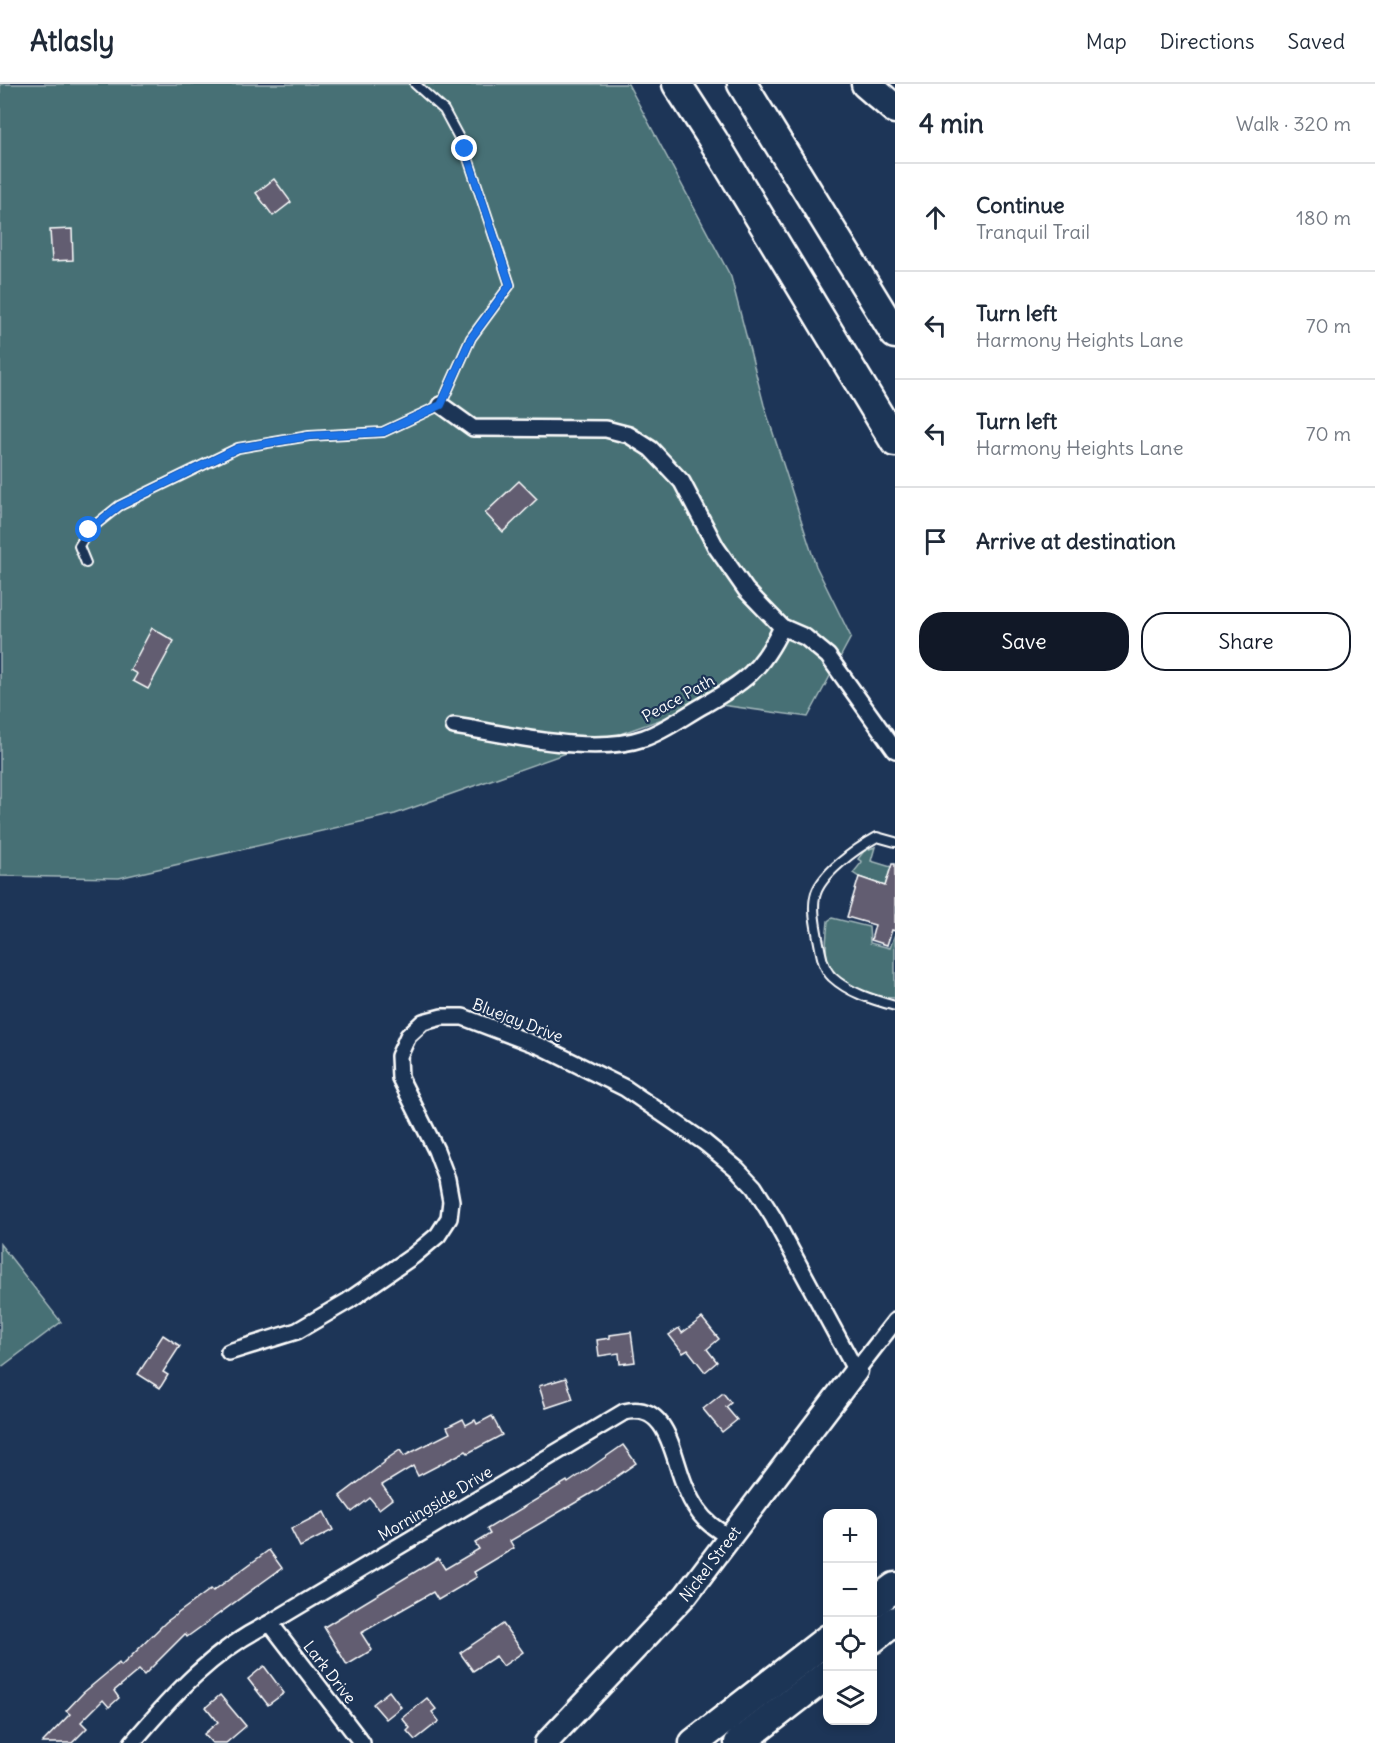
<!DOCTYPE html>
<meta charset="utf-8">
<style>
:root{--surface:#fff;--page:#f6f6f7;--text:#1f2937;--muted:#747a83;--line:#e0e1e3;--accent:#111827}
body{margin:0;font-family:Delius,sans-serif;background:var(--page);color:var(--text)}
.controls{position:absolute;right:18px;bottom:18px;display:grid;overflow:hidden;border-radius:12px;box-shadow:0 3px 9px #0003}
.controls button{width:54px;height:54px;display:grid;place-items:center;padding:0;border:0;border-bottom:2px solid var(--line);background:var(--surface);color:var(--text);font:30px sans-serif}
.stop{position:absolute;width:18px;height:18px;margin:-14px;border:4px solid #1a73e8;border-radius:50%;background:#fff}
.stop.end{background:#1a73e8;border-color:#fff;box-shadow:0 2px 6px #0008}
.list{margin:0;padding:0;list-style:none}
h2{display:flex;justify-content:space-between;align-items:center;height:78px;margin:0;padding:0 24px;font-size:26px}
h2 small{font-size:20px;font-weight:400;color:var(--muted)}
.list li{display:grid;grid-template-columns:39px 1fr auto;gap:18px;align-items:center;box-sizing:border-box;height:108px;padding:0 24px;border-top:2px solid var(--line)}
.list b{display:block;font-size:22px;white-space:nowrap}
.list p{margin:0;font-size:20px;white-space:nowrap;color:var(--muted)}
.list em{font-size:20px;font-style:normal;color:var(--muted)}
.actions{display:flex;gap:12px;padding:18px 24px}
.actions a{flex:1;padding:14px 0;border:2px solid var(--accent);border-radius:24px;text-align:center;font-size:21px;color:var(--accent)}
.actions .main{background:var(--accent);color:#fff}
.icon{flex:none;width:33px;height:33px;fill:none;stroke:currentColor;stroke-width:2;stroke-linecap:round;stroke-linejoin:round}
.map{position:relative;flex:none;width:895px;height:1659px;overflow:hidden}
header{display:flex;align-items:center;gap:36px;box-sizing:border-box;height:84px;padding:0 30px;background:var(--surface);border-bottom:2px solid var(--line)}
header strong{font-size:28px}
nav{display:flex;gap:33px;margin-inline-start:auto;font-size:21px}
main{display:flex}
aside{flex:1;background:var(--surface)}
.map>svg:first-child{display:block}
.green{fill:#466f74;stroke:#a2b7ba;stroke-width:1.5}
.building{fill:#625d71;stroke:#fff;stroke-width:1.5}
.lines{fill:none;stroke-linecap:round;stroke-linejoin:round}
.lane-casing{stroke:#fff;stroke-width:12}
.street-casing{stroke:#fff;stroke-width:20}
.secondary-casing{stroke:#fff;stroke-width:27}
.highway-casing{stroke:#fff;stroke-width:33}
.lane{stroke:#1d3557;stroke-width:8}
.street{stroke:#1d3557;stroke-width:15}
.secondary{stroke:#1d3557;stroke-width:22}
.highway{stroke:#1d3557;stroke-width:28}
.route{stroke:#1a73e8;stroke-width:8}
.labels{text-anchor:middle;stroke-width:4.5;stroke-linejoin:round;paint-order:stroke}
.street-label{font-size:16px;fill:#fff;stroke:#1d3557}
</style>
<header>
<strong>Atlasly</strong>
<nav><a>Map</a><a>Directions</a><a>Saved</a></nav>
</header>
<main>
<div class="map">
<svg width="895" height="1659" viewBox="0 0 895 1659">
<rect width="100%" height="100%" fill="#1d3557"/>
<filter id="ink" filterUnits="userSpaceOnUse"><feTurbulence type="fractalNoise" baseFrequency=".0167" numOctaves="2"/><feDisplacementMap in="SourceGraphic" scale="12" xChannelSelector="R" yChannelSelector="G"/><feConvolveMatrix kernelMatrix="1 2 1 2 8 2 1 2 1" color-interpolation-filters="sRGB"/></filter>
<g filter="url(#ink)">
<g class="green">
<path d="M0,0H628L731,193L764,321L816,482L851,553L808,633L707,619L395,730L119,794L0,792Z"/>
<path d="M875,763L871,777L891,783L885,802L859,793L853,789L862,778L858,775L864,767Z"/>
<path d="M832,834L869,843L870,859L890,864L895,850V914C874,914 837,901 829,880C824,868 827,850 828,837Z"/>
<path d="M0,1160L61,1238L0,1284Z"/>
</g>
<g class="building">
<path d="M274,95L291,118L273,132L256,109Z"/>
<path d="M72,145L73,176L52,177L50,146Z"/>
<path d="M519,397L537,415L503,448L485,429Z"/>
<path d="M152,544L174,557L148,605L133,597L137,590L130,586Z"/>
<path d="M892,780H895V847L892,846L887,861L871,856L875,841L847,833L859,793L885,802Z"/>
<path d="M702,1234L719,1255L707,1265L717,1278L705,1288L688,1266L683,1269L669,1251L679,1244L682,1249Z"/>
<path d="M631,1248L635,1278L620,1280L619,1269L599,1272L597,1256L610,1254V1251Z"/>
<path d="M163,1251L180,1262L163,1288L168,1291L160,1304L138,1290Z"/>
<path d="M566,1294L573,1315L546,1324L539,1302Z"/>
<path d="M723,1309L731,1319L726,1323L737,1336L722,1348L703,1325Z"/>
<path d="M492,1332L502,1351L468,1369L466,1367L418,1392L413,1382L382,1401L392,1415L379,1425L370,1414L352,1428L340,1412L385,1378L384,1377L400,1366L404,1372L450,1349L447,1343L463,1335L466,1341L475,1336L477,1340Z"/>
<path d="M623,1361L636,1379L597,1406L510,1457L514,1464L474,1488L477,1493L438,1516L433,1508L361,1549L372,1566L347,1581L324,1543L438,1474L445,1485L479,1465L475,1459L490,1450L487,1445L567,1397L568,1399Z"/>
<path d="M324,1428L333,1446L300,1463L291,1445Z"/>
<path d="M269,1466L282,1484L187,1553L185,1550L144,1591L139,1586L114,1607L119,1614L109,1623L103,1616L81,1638L87,1644L72,1659H42L70,1630L66,1627L83,1609L119,1579L121,1582L166,1538L211,1505L213,1507Z"/>
<path d="M503,1540L523,1568L503,1582L496,1572L473,1587L460,1569Z"/>
<path d="M264,1582L284,1609L268,1621L248,1595Z"/>
<path d="M389,1607L401,1623L386,1635L373,1620Z"/>
<path d="M220,1611L246,1642L226,1659H212L204,1650L218,1638L206,1623Z"/>
<path d="M427,1614L436,1625L432,1628L439,1637L415,1656L407,1647L410,1644L402,1634Z"/>
</g>
<g class="lines">
<g class="lane-casing">
<g id="lane">
<path d="M86,479L79,462L89,446L119,422L238,364L309,352L383,348L441,321L471,254L510,201L465,65L444,26L415,0"/>
<path d="M895,758L877,753C857,764 819,791 815,813C812,826 816,842 818,854C821,868 822,883 832,893C849,909 874,916 895,922"/>
</g>
</g>
<g class="street-casing">
<g id="street">
<path d="M441,321L473,344L606,345L629,351L651,365L682,398L716,463L746,506L782,543L805,553L828,572L895,666"/>
<path d="M454,642C508,650 592,672 644,654C665,647 684,632 704,621C745,597 761,587 782,543"/>
<path d="M229,1268L297,1247L348,1217L413,1172L438,1151L449,1134L451,1117L447,1095L436,1066L400,994L399,972L408,952L423,938L442,933H463L542,963L625,1004L704,1058L737,1085L754,1103L773,1133L856,1287L895,1237"/>
<path d="M270,1539L362,1659"/>
<path d="M132,1659C172,1612 213,1566 270,1539L624,1328C669,1317 672,1373 685,1402C688,1410 693,1420 698,1427C706,1439 718,1446 730,1454"/>
</g>
</g>
<g class="secondary-casing">
<g id="secondary">
<path id="s1" d="M546,1659L686,1511L856,1287"/>
</g>
</g>
<g class="highway-casing">
<g id="highway">
<path d="M677,0L713,56L895,358"/>
<path d="M742,0L895,250"/>
<path d="M866,0L895,25"/>
<path d="M872,1520L895,1503"/>
<path d="M872,1555L895,1537"/>
<path d="M694,1659L828,1555"/>
<path d="M739,1659L828,1590"/>
</g>
</g>
<use href="#lane" class="lane"/>
<use href="#street" class="street"/>
<use href="#secondary" class="secondary"/>
<use href="#highway" class="highway"/>
</g>
</g>
<g class="lines" filter="url(#ink)">
<path class="route" d="M89,446L119,422L238,364L309,352L383,348L441,321L471,254L510,201L465,65"/>
</g>
<g class="labels">
<g class="street-label">
<text transform="translate(678 614) rotate(-29)" y="6">Peace Path</text>
<text transform="translate(518 936) rotate(21)" y="6">Bluejay Drive</text>
<text transform="translate(435 1419) rotate(-31)" y="6">Morningside Drive</text>
<text dy="6" stroke="none"><textPath href="#s1" startOffset="243">Nickel Street</textPath></text>
<text transform="translate(330 1588) rotate(52)" y="6">Lark Drive</text>
</g>
</g>
</svg>
<div class="controls">
<button>+</button>
<button>−</button>
<button><svg class="icon" aria-label="locate" viewBox="0 0 24 24"><circle cx="12" cy="12" r="6"/><path d="M12 2v4M12 18v4M2 12h4M18 12h4"/></svg></button>
<button><svg class="icon" aria-label="layers" viewBox="0 0 24 24"><path d="M12 4l9 5-9 5-9-5zM3 14l9 5 9-5"/></svg></button>
</div>
<div class="stop" style="left:89px;top:446px"></div>
<div class="stop end" style="left:465px;top:65px"></div>
</div>
<aside>
<h2>4 min<small>Walk · 320 m</small></h2>
<ul class="list">
<li><svg class="icon" aria-label="ahead" viewBox="0 0 24 24"><path d="M12 20V5M6 11l6-6 6 6"/></svg><div><b>Continue</b><p>Tranquil Trail</p></div><em>180 m</em></li>
<li><svg class="icon" aria-label="left" viewBox="0 0 24 24"><path d="M17 20v-9H6M10 6l-5 5 5 5"/></svg><div><b>Turn left</b><p>Harmony Heights Lane</p></div><em>70 m</em></li>
<li><svg class="icon" aria-label="left" viewBox="0 0 24 24"><path d="M17 20v-9H6M10 6l-5 5 5 5"/></svg><div><b>Turn left</b><p>Harmony Heights Lane</p></div><em>70 m</em></li>
<li><svg class="icon" aria-label="arrive" viewBox="0 0 24 24"><path d="M6 21V4h12l-3 4 3 4H6"/></svg><div><b>Arrive at destination</b></div></li>
</ul>
<div class="actions"><a class="main">Save</a><a>Share</a></div>
</aside>
</main>
